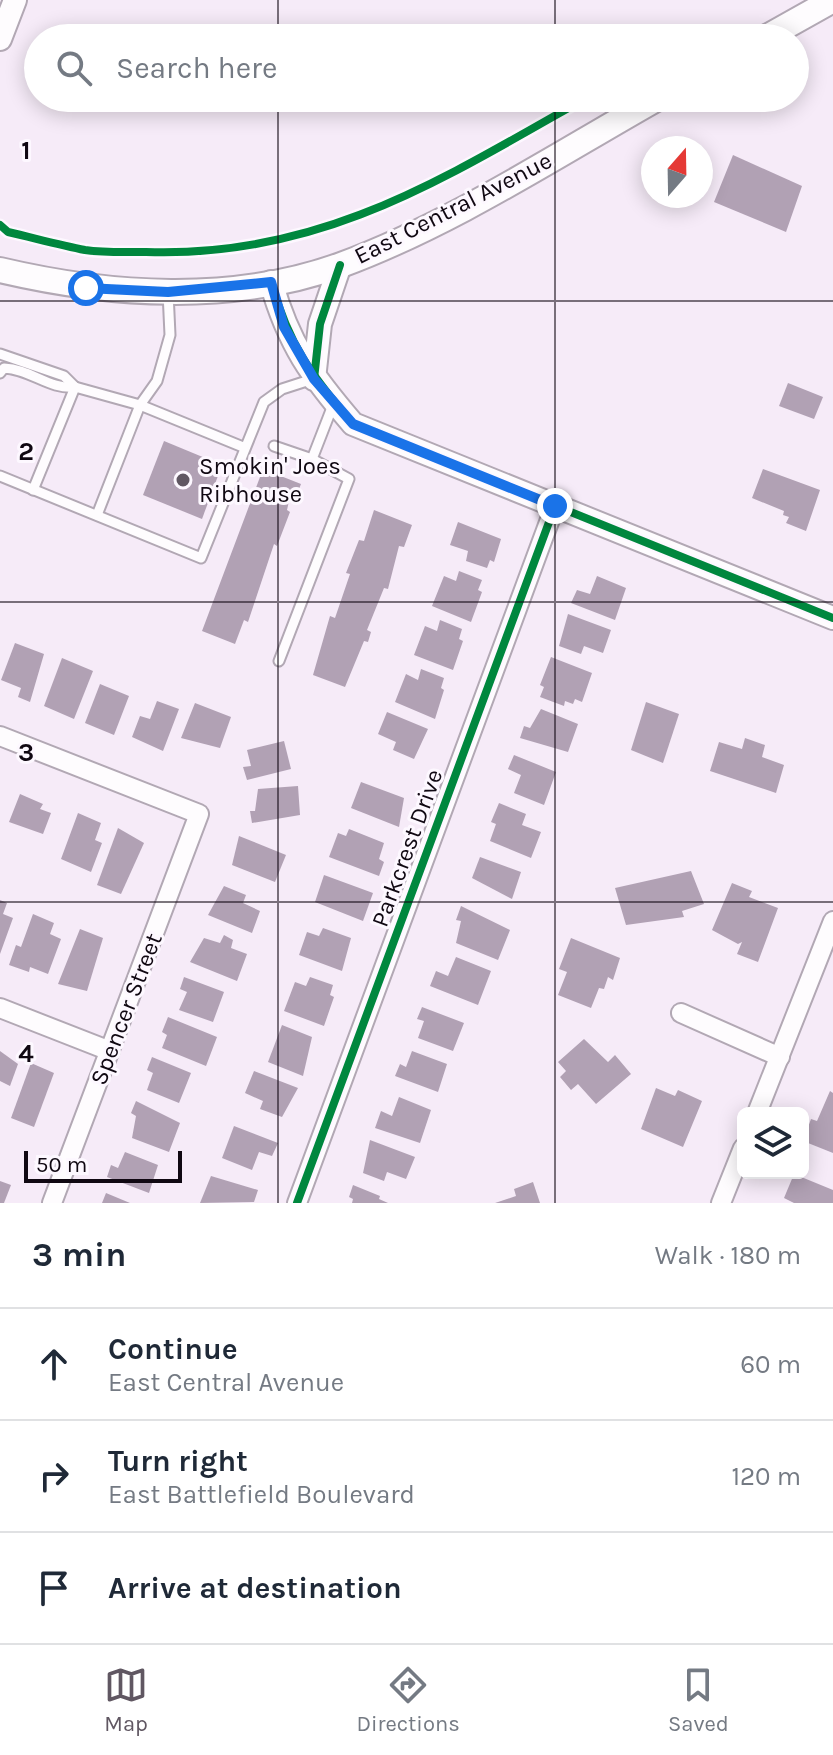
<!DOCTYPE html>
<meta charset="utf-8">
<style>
:root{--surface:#fff;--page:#f6f6f7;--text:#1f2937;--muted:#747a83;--line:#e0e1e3;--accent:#605762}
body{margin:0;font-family:Karla,sans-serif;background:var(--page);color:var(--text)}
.controls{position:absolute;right:24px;bottom:24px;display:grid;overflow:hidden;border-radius:12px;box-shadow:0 4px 20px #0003}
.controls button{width:72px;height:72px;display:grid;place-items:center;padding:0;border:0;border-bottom:2px solid var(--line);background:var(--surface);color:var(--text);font:40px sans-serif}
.compass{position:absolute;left:641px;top:136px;width:72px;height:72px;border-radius:50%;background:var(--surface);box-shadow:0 4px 20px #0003;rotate:20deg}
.scale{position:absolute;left:24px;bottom:20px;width:158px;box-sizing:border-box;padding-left:8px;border:4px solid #100812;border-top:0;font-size:22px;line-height:28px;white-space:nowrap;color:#100812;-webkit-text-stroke:6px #fdf8ff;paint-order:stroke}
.stop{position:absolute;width:24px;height:24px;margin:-18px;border:6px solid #1a73e8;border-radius:50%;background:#fff}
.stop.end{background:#1a73e8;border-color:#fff;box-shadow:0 2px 8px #0008}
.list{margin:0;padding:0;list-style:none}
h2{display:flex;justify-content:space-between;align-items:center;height:104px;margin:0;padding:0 32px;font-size:34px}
h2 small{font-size:26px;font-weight:400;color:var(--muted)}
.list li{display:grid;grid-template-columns:52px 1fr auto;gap:24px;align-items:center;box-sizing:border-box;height:112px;padding:0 32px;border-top:2px solid var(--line)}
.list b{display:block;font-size:30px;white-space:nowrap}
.list p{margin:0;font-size:26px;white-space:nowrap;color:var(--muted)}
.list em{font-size:26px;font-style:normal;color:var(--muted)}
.icon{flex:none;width:44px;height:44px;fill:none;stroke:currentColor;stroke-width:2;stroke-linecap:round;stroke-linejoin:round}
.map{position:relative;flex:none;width:833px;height:1203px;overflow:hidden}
.search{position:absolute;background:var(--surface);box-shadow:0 4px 20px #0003;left:24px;right:24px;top:24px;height:88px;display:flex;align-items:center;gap:20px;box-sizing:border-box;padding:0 28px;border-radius:44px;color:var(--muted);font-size:30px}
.sheet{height:440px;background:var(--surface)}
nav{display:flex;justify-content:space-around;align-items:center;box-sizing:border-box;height:112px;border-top:2px solid var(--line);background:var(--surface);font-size:22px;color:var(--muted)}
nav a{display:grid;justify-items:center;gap:4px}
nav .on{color:var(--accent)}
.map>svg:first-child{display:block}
.building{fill:#b1a1b4}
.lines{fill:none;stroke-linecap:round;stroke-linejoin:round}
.service-casing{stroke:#b2a8b4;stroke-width:13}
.minor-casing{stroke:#b2a8b4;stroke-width:22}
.tertiary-casing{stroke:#b2a8b4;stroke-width:26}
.secondary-casing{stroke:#b2a8b4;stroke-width:28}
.service{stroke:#fefcfe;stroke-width:9}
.minor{stroke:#fefcfe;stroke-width:18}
.tertiary{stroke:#fefcfe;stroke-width:22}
.secondary{stroke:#fefcfe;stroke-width:24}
.cycleway-casing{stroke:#fdf8ff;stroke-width:13}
.cycleway{stroke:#00873e;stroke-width:8}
.route{stroke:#1a73e8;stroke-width:10}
.grid{fill:none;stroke:#100812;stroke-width:2;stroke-opacity:0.55}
.poi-dot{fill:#605762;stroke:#fdf8ff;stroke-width:3}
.labels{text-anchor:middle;stroke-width:6;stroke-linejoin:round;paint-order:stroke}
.street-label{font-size:24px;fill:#100812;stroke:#fdf8ff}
.poi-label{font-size:24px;fill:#100812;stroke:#fdf8ff;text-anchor:start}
.grid-label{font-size:26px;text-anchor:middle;font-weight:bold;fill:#100812;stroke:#fdf8ff;stroke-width:6;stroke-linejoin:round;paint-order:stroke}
</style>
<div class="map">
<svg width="833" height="1203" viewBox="0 0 833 1203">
<rect width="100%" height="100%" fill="#f6ebf8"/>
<g class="building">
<path d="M94,24L131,38H88Z"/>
<path d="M169,98H193L191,102L182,99L181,103Z"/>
<path d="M733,155L802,186L786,232L714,202Z"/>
<path d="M788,383L823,397L814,419L779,406Z"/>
<path d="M164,441L222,465L202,519L143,495Z"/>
<path d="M263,469L301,484L294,502L289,501L287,510L290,512L277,546L274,544L248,622L244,620L235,644L202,631Z"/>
<path d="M763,469L820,490L806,531L786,523L789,517L783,515L784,511L752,498Z"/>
<path d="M374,510L412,525L404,547L399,546L388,589L384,588L367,630L371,632L368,642L364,641L345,687L313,675L330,616L335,618L350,574L346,573L359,540L364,541Z"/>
<path d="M458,522L501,539L494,562L490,560L487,568L466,561L468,551L450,545Z"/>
<path d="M459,571L482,580L478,590L482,592L471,622L432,606L444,576L456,581Z"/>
<path d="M597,576L626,588L615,620L571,603L577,590L590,594Z"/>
<path d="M568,614L611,630L603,653L584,646L581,654L559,646Z"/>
<path d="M440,620L462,629L459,639L463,641L453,670L414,655L425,626L437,631Z"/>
<path d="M15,643L44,654L30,702L18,697L21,688L1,680Z"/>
<path d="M551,657L592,673L582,702L575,699L573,704L565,701L564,706L540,697L544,687L540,685Z"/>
<path d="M62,658L93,671L74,719L44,706Z"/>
<path d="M421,669L444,678L441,688L444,690L435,719L395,702L406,674L418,680Z"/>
<path d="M100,684L129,696L114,735L85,723Z"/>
<path d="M157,701L179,709L163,751L132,737L140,716L150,719Z"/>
<path d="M646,702L679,714L663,763L631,750Z"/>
<path d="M195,703L231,717L220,748L181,738Z"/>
<path d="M541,709L578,724L568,752L520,738L524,726L530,728Z"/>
<path d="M387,712L428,729L414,759L393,750L396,742L378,734Z"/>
<path d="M745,738L765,745L762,757L784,765L776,793L710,771L719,742L742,749Z"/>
<path d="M284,741L291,769L247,780L243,767L251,766L247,750Z"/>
<path d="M514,755L556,772L544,805L514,793L521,775L508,769Z"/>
<path d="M361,782L404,798L399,827L351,808Z"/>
<path d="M298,786L300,815L252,823L250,811H255L258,789Z"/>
<path d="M20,794L43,804L40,809L51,813L43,834L9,822Z"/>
<path d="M499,803L526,814L522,825L541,832L531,858L490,841L496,824L491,822Z"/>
<path d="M78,813L101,823L95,840L102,843L91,872L61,859Z"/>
<path d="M118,828L144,843L121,894L97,885Z"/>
<path d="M349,829L384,843L379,859L384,862L379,876L329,857L338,833L346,836Z"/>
<path d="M239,836L286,855L275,882L232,865Z"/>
<path d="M480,857L521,872L512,899L472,878Z"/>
<path d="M691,871L704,904L682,911L684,917L626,925L615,888Z"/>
<path d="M324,875L373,893L363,921L315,902Z"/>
<path d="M732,883L752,891L749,897L778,908L758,962L737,954L742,942L738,944L712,930Z"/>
<path d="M224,886L246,895L243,903L260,911L252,933L208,915Z"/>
<path d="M0,900L7,903L3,914L13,918L0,954Z"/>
<path d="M461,906L510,930L498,960L456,943L461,921L456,920Z"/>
<path d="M33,914L54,923L50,934L61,939L48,974L30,967L29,972L9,965L16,945L21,947Z"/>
<path d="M323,928L351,938L342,971L299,955L307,932L319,936Z"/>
<path d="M80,929L103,938L87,991L58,984Z"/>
<path d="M224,935L233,940L231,948L247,954L237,981L190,962L204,938L220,943Z"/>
<path d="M571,938L620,958L613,980L608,977L604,989L599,988L591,1008L558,995L567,972L559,969Z"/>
<path d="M456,957L491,971L478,1005L430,986L436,971L448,976Z"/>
<path d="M184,977L224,992L213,1022L179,1010L187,992L180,989Z"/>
<path d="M310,977L333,985L330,995L334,997L324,1026L284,1011L295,982L306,986Z"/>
<path d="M422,1007L464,1023L453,1051L418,1038L424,1021L417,1019Z"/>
<path d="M168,1017L217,1037L206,1066L162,1048L167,1035L162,1032Z"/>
<path d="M282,1025L312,1037L303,1076L268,1062Z"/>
<path d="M584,1039L608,1062L615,1055L631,1074L596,1104L578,1084L571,1090L560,1077L566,1071L558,1062Z"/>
<path d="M0,1051L18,1064L10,1086L0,1081Z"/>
<path d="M412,1051L447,1064L438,1092L395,1076L400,1064L406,1067Z"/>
<path d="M152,1057L191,1073L179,1103L147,1090L153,1073L147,1070Z"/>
<path d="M31,1063L54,1073L34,1127L11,1118Z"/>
<path d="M254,1071L298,1088L282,1117L260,1109L263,1101L245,1093Z"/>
<path d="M656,1088L675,1096L678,1090L702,1101L683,1147L641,1129Z"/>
<path d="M830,1091L833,1093V1153L803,1141L811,1119L817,1121Z"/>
<path d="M399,1097L431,1110L420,1143L375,1128L381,1111L392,1116Z"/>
<path d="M136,1101L180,1123L169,1152L132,1138L136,1116L131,1113Z"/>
<path d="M234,1126L278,1143L272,1156L259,1152L252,1170L222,1158Z"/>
<path d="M370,1140L415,1157L406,1179L387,1172L384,1181L363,1173Z"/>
<path d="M125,1152L158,1165L149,1193L107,1177L111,1165L118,1168Z"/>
<path d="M794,1174L833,1190V1203H794L784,1198Z"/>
<path d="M211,1176L258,1190L254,1202L200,1203Z"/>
<path d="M0,1181L11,1185L4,1203H0Z"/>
<path d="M533,1182L540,1203H495L516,1196L514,1189Z"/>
<path d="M353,1185L380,1196L379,1199L388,1203H352L353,1199L349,1197Z"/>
<path d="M106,1193L130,1203H102Z"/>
</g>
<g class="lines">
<g class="service-casing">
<g id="service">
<path d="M0,354L64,376L75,387"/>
<path d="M0,373L4,368C30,369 50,390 75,387"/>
<path d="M274,446L312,459"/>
<path d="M0,476L201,558L264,402L282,389L313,379"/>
<path d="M33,490L75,387L140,405L243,447"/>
<path d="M97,515L140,405L157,381L170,335L168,292"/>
<path d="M279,661L349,479L312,459L333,405"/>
</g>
</g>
<g class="minor-casing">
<g id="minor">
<path d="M0,736L199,814L52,1203"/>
<path d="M0,1008L110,1051"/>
<path d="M681,1013L780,1057"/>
<path d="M757,1113L833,921"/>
<path d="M297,1203L555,506"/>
<path d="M721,1203L743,1148"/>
</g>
</g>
<g class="tertiary-casing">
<g id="tertiary">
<path d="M0,39L15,0"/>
<path d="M271,282C289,345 311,375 353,424L833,618"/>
<path d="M314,379L320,324L340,265"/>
</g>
</g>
<g class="secondary-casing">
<g id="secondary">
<path d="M765,38L833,0"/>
<path d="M0,270C110,296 233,304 341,265C452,224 555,156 658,98"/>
</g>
</g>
<use href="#service" class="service"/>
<use href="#minor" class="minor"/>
<use href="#tertiary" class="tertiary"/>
<use href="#secondary" class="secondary"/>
<g class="cycleway-casing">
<g id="cycleway">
<path d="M0,225L8,232C34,238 60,245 85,250C105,253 126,252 146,252C320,258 441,180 586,98"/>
<path d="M271,282C289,345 311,375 353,424L833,618"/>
<path d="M314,379L320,324L340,265"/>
<path d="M297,1203L555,506"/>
</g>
</g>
<use href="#cycleway" class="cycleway"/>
</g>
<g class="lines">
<path class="route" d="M86,288L168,292L271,282L284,327L314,379L353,424L555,506"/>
</g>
<path class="grid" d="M278,0V38M555,0V38M278,98V1203M555,98V1203M0,301H833M0,602H833M0,902H833"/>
<circle class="poi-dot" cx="183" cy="480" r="8"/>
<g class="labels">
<g class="street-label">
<text transform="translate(453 208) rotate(-27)" y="8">East Central Avenue</text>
<text transform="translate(407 848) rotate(-70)" y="8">Parkcrest Drive</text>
<text transform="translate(126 1009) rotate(-69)" y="8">Spencer Street</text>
</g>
<g class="poi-label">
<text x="199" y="474">Smokin' Joes<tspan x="199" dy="28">Ribhouse</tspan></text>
</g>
</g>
<g class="grid-label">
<text x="26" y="159">1</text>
<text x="26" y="460">2</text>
<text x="26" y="761">3</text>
<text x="26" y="1062">4</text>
</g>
</svg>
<div class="controls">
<button><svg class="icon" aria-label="layers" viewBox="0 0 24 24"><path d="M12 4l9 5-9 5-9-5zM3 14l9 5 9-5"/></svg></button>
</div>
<svg class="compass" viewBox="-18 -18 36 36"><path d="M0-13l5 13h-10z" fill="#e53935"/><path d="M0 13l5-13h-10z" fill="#747a83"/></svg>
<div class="scale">50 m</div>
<div class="stop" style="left:86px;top:288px"></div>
<div class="stop end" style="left:555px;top:506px"></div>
<div class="search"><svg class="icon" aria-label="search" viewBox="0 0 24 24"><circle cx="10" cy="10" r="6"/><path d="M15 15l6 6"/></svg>Search here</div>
</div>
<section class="sheet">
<h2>3 min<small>Walk · 180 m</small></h2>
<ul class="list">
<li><svg class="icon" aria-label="ahead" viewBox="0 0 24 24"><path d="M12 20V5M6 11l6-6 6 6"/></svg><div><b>Continue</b><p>East Central Avenue</p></div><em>60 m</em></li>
<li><svg class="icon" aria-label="right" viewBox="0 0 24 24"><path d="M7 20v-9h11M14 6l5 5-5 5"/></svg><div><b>Turn right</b><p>East Battlefield Boulevard</p></div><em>120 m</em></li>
<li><svg class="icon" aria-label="arrive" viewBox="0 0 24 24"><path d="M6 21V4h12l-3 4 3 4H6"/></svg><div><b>Arrive at destination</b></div></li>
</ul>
</section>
<nav>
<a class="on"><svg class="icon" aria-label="map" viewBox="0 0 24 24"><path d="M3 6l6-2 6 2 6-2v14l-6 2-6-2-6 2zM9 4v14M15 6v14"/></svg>Map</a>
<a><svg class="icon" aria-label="directions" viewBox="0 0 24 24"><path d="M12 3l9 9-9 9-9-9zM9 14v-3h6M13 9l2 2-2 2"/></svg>Directions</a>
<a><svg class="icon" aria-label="saved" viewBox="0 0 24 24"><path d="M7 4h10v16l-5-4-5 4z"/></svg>Saved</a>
</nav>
